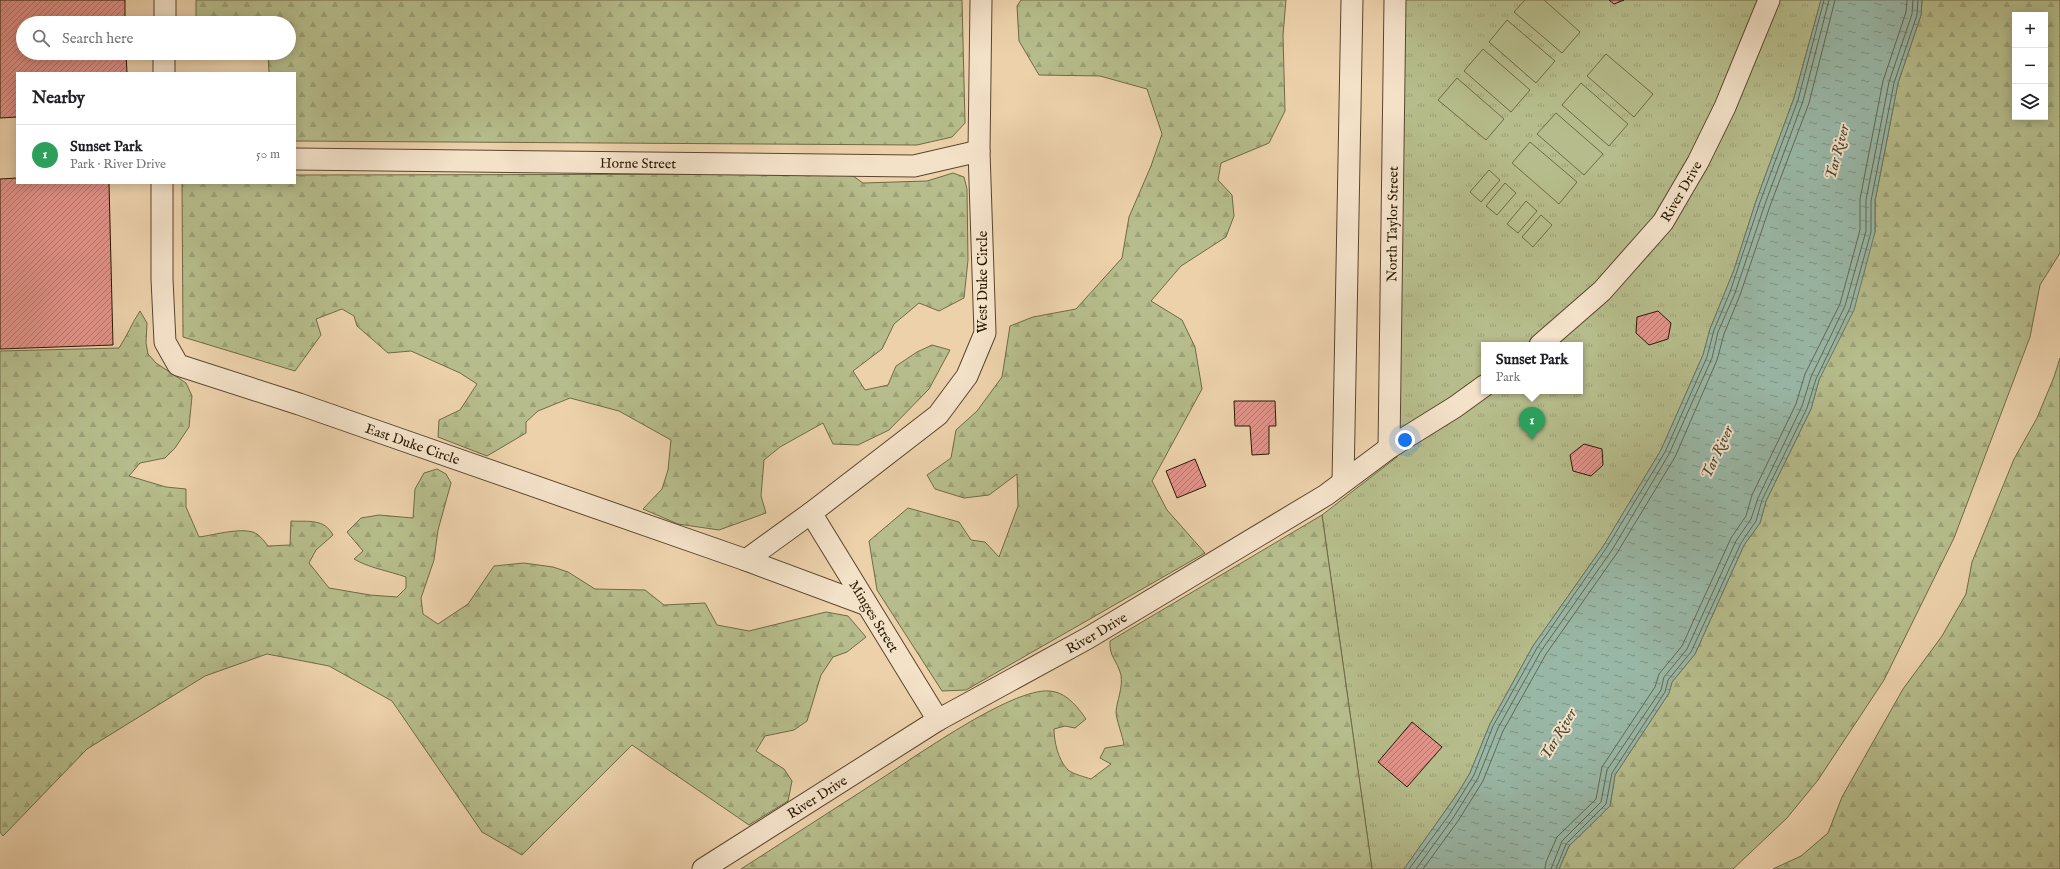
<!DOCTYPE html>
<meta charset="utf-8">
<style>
:root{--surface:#fff;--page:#f2f2f2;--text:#202124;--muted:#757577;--line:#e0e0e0;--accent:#d93025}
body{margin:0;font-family:"IM FELL English",serif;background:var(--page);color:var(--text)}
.controls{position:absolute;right:12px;top:12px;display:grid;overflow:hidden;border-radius:0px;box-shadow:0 2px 10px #0003}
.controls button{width:36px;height:36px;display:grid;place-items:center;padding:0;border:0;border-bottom:1px solid var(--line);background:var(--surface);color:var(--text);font:20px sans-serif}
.you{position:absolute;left:1405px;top:440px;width:14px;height:14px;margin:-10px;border:3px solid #fff;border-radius:50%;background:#1a73e8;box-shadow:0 0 0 6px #1a73e833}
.badge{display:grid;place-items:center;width:26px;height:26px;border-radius:50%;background:var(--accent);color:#fff;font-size:13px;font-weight:700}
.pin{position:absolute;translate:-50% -33px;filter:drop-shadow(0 1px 2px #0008)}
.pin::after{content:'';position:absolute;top:21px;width:14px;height:12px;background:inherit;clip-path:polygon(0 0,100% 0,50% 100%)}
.popup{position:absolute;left:1481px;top:342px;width:102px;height:52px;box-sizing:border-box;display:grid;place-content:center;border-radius:0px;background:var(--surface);filter:drop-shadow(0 1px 3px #0005);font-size:13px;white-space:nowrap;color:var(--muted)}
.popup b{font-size:15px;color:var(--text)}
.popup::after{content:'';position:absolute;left:50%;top:100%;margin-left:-8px;border:8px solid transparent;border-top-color:var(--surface)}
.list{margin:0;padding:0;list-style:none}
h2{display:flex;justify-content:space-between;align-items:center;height:52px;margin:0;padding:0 16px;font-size:17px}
h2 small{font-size:13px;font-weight:400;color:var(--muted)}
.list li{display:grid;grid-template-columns:26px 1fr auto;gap:12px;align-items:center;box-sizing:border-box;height:60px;padding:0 16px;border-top:1px solid var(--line)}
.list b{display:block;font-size:15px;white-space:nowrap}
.list p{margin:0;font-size:13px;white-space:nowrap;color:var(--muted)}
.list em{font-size:13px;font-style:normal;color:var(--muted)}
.icon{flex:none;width:22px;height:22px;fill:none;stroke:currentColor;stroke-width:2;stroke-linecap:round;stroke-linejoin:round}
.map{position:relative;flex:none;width:2060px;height:869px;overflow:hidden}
.search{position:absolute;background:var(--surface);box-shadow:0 2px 10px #0003;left:16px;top:16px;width:280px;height:44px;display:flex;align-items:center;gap:10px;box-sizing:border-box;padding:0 14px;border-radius:22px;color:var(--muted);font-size:15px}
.panel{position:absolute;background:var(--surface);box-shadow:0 2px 10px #0003;left:16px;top:72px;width:280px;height:112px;border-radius:0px}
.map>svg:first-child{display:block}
.grass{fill:url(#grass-tufts);stroke:#706a46;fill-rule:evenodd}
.forest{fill:url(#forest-firs);stroke:#706a46;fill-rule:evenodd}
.pitch{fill:#b6bc8b;stroke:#706a46}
.water{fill:url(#water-ripples);stroke:#6c7764}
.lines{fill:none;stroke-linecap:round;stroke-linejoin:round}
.shore{stroke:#616854;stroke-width:1}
.building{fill:url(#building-hatch);stroke:#291801}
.minor-casing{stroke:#5a462c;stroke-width:23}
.minor{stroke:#f3e1c8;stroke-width:21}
.labels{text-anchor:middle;stroke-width:4;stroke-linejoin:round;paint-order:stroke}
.street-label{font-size:14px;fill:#291801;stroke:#f3e1c8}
.water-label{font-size:15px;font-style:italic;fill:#4b4833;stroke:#f3e1c8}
</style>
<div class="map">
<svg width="2060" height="869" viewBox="0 0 2060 869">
<defs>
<pattern id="grass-tufts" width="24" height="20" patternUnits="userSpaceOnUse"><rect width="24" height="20" fill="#b6bc8b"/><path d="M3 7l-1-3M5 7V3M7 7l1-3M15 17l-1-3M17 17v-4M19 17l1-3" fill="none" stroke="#9ca176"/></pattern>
<pattern id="forest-firs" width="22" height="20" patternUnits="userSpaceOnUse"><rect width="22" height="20" fill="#b6bc8b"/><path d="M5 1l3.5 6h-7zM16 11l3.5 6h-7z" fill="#9ca176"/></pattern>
<pattern id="water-ripples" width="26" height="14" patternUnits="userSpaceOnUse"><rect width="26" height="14" fill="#99b7a6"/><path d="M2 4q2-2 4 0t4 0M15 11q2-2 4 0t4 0" fill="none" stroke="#7d9485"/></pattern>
<pattern id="building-hatch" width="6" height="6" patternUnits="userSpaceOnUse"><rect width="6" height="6" fill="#e2948b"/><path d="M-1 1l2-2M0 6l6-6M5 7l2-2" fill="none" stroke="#b7786f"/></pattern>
</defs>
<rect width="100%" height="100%" fill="#ecd1ab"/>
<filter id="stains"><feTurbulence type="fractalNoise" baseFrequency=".005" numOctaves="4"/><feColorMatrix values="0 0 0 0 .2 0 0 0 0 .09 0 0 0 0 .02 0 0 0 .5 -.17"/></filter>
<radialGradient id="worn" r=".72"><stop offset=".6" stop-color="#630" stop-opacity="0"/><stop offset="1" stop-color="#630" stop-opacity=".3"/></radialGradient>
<path class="grass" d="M1403,0H1821L1794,98L1756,201L1734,270L1710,329L1703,355L1661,450L1604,545L1533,646L1490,724L1470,773L1458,793L1404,869H1372L1322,515L1397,457ZM1484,345H1580V391H1484Z"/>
<g class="forest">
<path d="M196,0H962L965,123L952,137L917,145L295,141V73H269L268,53H289V23H196Z"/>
<path d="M1021,0H1286L1283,35L1285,111L1269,143L1221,163L1218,180L1232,195L1234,216L1226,237L1181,266L1151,301L1182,320L1195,347L1202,389L1152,481L1167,510L1205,553L966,690L942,691L877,590L869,541L908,508L959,522L971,540L985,542L999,557L1018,506L1017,474L989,495L964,498L935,489L927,475L951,458L956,430L977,411L1002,377L1010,326L1033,317L1076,309L1122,258L1129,217L1151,166L1162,134L1147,89L1100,76L1039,75L1019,41L1017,6Z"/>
<path d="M1922,0H2060V253L2040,285L2030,337L1954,538L1884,680L1818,780L1787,818L1733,869H1559L1569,846L1610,806L1615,775L1669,693L1672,682L1695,654L1744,545L1760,523L1766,501L1811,409L1819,380L1875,232V201L1898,83L1921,15ZM2015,15H2045V117H2015Z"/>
<path d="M953,173L964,177L967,189L968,260L964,298L939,311L919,303L894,324L882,349L853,371L865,390L888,385L896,366L917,352L932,345L950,350L929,389L889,430L858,445L833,444L823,423L780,447L764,460L761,496L766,513L719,530L678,524L643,509L662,489L668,470L671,440L619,411L570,398L538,411L526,422V433L487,456L438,437L439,420L460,410L477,384L460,373L411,351L388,353L357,326L354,316L342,309L316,319L321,335L295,371L183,337L182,183H295V175L850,174L863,183L927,181Z"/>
<path d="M140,311L147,323L146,343L148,354L156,363L186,383L192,396L189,427L175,448L165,458L140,463L129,476L166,487L186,489V507L199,537C214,535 245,526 257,534C261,537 265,542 268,546L290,545L291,521C308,522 324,518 333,535L316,550L309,563L329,588L370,595L397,597L406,588V577C389,571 369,568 354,559L363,551L347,532L361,518L379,515L413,518L415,489L424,473L437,469L446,474L451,483L438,530L434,560L421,598L423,614L438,624L468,604L494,566L524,563L553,567L568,572L595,589L645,590L664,605L705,603L717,625L749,631L826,612L848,616L866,637L847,652L833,657L821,675L807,721L794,730L765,736L756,751L784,769L792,781L788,801L749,825L632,745L522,855L482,832L392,701L329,666L267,654L205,676L87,749L3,836L0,832V351L119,348C127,336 132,323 140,311Z"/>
<path d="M2060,358V869H1773L1801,856L1828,833L1842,797L1903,689L1942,636L1966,594L1972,562L2014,459L2037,418L2054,377Z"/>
<path d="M1322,515L1372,869H741C786,840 831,811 876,782C912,759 1011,688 1049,691C1066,692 1077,706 1086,719L1075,728L1065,726L1054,729C1054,741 1058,760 1068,770C1073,774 1085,777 1091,779L1111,764L1100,758L1105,748L1124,745C1123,737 1116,719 1116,712C1117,700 1123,688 1121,675C1117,660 1109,657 1110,641Z"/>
</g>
<g class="pitch">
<path d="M1525,0H1544L1580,32L1562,53L1514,12Z"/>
<path d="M1507,20L1555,61L1536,83L1489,42Z"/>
<path d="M1483,49L1530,90L1511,112L1464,71Z"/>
<path d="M1606,54L1653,94L1634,117L1587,76Z"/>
<path d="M1457,78L1504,119L1486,140L1438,100Z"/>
<path d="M1581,83L1628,124L1609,146L1562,105Z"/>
<path d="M1556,113L1603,154L1584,175L1537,134Z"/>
<path d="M1530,142L1577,182L1559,204L1512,163Z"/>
<path d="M1489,170L1500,180L1481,202L1470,192Z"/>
<path d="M1505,183L1516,193L1497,215L1486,206Z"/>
<path d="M1526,201L1537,211L1518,233L1507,224Z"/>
<path d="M1541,215L1552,225L1533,247L1522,237Z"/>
</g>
<path class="water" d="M1821,0H1922L1921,15L1898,83L1875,201V232L1854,310L1819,380L1811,409L1766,501L1760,523L1744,545L1695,654L1672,682L1669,693L1615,775L1610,806L1569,846L1559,869H1404L1458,793L1470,773L1490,724L1533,646L1604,545L1661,450L1703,355L1710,329L1734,270L1756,201L1794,98Z"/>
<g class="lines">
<g class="shore">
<path d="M1409,869L1449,815L1474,775L1493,726L1537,648L1607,547L1665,452L1707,357L1714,330L1730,292L1760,202L1798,100L1824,0"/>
<path d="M1416,869L1453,818L1478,778L1498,728L1541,651L1612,550L1669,454L1712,358L1718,332L1735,293L1765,204L1803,101L1829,0"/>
<path d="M1423,869L1458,821L1483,781L1503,731L1546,654L1617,553L1675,457L1717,360L1724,334L1740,295L1770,206L1809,103L1835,0"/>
<path d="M1545,869L1546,862L1557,837L1596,799L1602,767L1655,687L1659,674L1682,646L1731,538L1746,516L1752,495L1796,404L1805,374L1840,304L1860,230V199L1883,81L1906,12L1907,0"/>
<path d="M1551,869L1562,841L1601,802L1607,770L1661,690L1664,677L1687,649L1736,541L1751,519L1758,498L1802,406L1811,377L1845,306L1866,231V200L1889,82L1912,14L1913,0"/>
<path d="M1556,869L1566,844L1606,804L1612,773L1665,692L1668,680L1691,652L1741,543L1756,521L1762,500L1807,408L1816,379L1850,308L1871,232V201L1894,83L1917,15L1918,0"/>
</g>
</g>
<g class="building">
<path d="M0,0H125V23H23V53H126L127,73H17V117L0,118Z"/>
<path d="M1609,0H1624L1614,4Z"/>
<path d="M17,178V183H109L113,345L0,349V179Z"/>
<path d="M1658,311L1671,323L1668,339L1649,345L1636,333L1637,317Z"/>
<path d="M1234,401H1275L1276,426H1269V454L1252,455L1250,426H1235Z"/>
<path d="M1584,444L1602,449L1603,465L1591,476L1573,471L1570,455Z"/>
<path d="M1195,459L1206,486L1177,498L1166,471Z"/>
<path d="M1412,722L1442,747L1407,787L1378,762Z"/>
</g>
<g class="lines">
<g class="minor-casing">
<g id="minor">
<path d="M165,23V0"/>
<path d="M164,73V53"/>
<path id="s1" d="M295,159L914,166L979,151"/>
<path id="s2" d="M162,183V279L165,342L178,365L299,404L746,560L811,513L938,415L967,376L985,333L979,151L981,0"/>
<path id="s3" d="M1540,345L1602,291L1663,222L1698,162L1725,107L1769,0"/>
<path id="s4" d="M1389,448L1395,0"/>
<path d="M1343,482L1352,0"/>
<path id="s5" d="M811,513L938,720"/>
<path d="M746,560L867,605"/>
<path id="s6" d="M703,869L938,720L1088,638L1326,495L1389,448L1455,407L1484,386"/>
</g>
</g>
<use href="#minor" class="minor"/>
</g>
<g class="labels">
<g class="street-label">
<text dy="5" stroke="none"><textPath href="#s1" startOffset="343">Horne Street</textPath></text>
<text dy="5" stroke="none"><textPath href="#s3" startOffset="210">River Drive</textPath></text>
<text dy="5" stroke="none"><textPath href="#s4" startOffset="224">North Taylor Street</textPath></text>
<text transform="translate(982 282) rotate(-90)" y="5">West Duke Circle</text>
<text dy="5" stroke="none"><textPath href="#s2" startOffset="433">East Duke Circle</textPath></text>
<text dy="5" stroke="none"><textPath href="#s5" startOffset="121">Minges Street</textPath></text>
<text dy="5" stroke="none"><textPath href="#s6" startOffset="459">River Drive</textPath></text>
<text dy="5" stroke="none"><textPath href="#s6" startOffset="135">River Drive</textPath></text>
</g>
<g class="water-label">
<text transform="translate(1837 152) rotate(-75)" y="5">Tar River</text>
<text transform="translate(1717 452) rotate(-65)" y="5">Tar River</text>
<text transform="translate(1558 734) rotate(-59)" y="5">Tar River</text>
</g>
</g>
<rect width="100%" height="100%" filter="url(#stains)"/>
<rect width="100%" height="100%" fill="url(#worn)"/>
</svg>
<div class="controls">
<button>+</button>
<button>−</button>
<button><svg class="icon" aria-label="layers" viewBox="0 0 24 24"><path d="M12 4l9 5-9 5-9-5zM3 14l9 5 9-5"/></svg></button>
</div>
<div class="you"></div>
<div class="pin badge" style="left:1532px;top:440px;background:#2e9e5b">1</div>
<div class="popup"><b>Sunset Park</b>Park</div>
<div class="search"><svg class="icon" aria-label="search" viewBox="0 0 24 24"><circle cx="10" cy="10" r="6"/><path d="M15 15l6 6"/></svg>Search here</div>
<section class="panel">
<h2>Nearby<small></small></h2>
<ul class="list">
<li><span class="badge" style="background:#2e9e5b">1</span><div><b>Sunset Park</b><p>Park · River Drive</p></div><em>50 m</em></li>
</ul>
</section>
</div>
